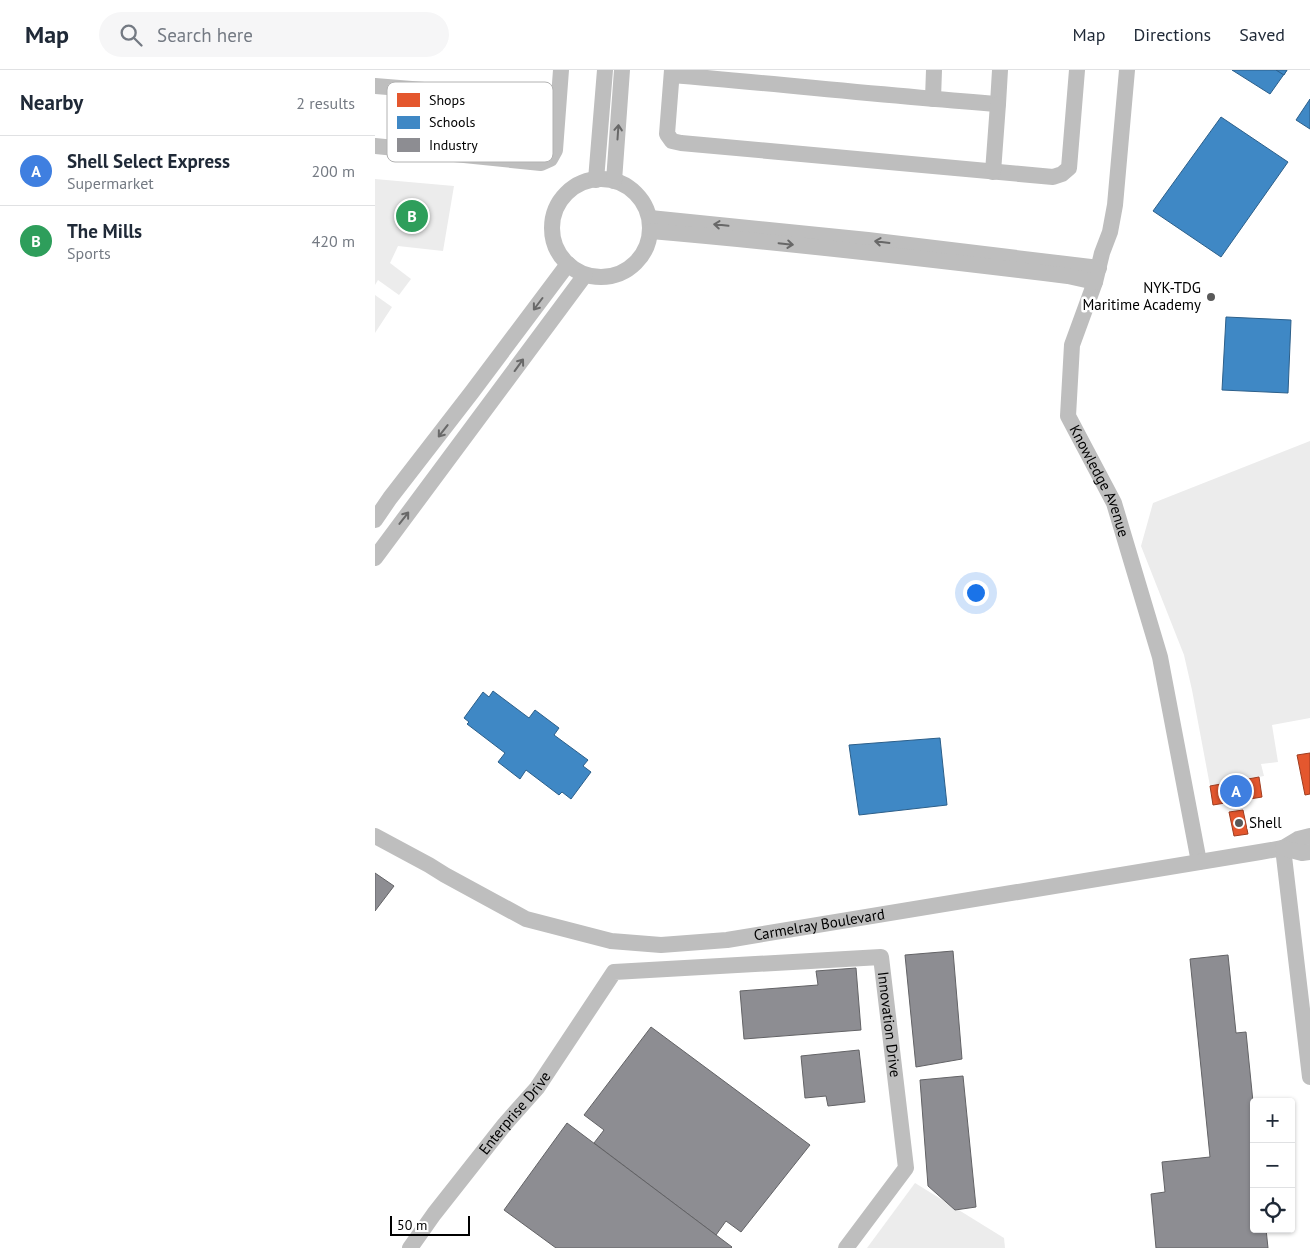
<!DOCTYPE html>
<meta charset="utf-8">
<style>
:root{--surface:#fff;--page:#f6f6f7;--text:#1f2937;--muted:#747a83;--line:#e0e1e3;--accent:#0f766e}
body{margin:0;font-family:"PT Sans",sans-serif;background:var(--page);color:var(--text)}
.controls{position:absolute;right:15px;bottom:15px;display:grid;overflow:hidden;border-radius:5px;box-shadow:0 1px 4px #0004}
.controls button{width:45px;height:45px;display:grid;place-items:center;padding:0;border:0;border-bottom:1px solid var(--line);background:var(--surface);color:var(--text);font:25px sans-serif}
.scale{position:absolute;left:15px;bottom:12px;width:80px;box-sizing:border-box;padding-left:5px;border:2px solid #000;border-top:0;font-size:14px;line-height:18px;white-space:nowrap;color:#000;-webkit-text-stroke:4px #fff;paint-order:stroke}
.you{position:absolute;left:600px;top:522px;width:18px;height:18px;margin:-12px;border:4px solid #fff;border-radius:50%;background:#1a73e8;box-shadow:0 0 0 8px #1a73e833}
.badge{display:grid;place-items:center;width:32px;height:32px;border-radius:50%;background:var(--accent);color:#fff;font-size:16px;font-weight:700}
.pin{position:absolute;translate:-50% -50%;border:2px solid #fff;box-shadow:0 1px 5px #0006}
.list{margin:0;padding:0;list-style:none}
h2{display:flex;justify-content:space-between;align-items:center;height:65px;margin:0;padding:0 20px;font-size:21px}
h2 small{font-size:16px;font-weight:400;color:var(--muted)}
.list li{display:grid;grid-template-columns:32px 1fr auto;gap:15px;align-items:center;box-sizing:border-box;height:70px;padding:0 20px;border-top:1px solid var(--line)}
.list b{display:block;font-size:19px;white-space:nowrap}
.list p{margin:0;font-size:16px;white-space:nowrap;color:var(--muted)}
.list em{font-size:16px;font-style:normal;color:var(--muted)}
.icon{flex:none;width:28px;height:28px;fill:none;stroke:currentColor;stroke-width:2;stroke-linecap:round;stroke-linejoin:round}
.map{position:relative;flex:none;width:935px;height:1178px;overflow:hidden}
header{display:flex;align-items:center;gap:30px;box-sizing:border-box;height:70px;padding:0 25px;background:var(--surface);border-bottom:1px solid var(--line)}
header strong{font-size:24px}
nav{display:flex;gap:28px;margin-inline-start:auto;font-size:18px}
.search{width:350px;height:45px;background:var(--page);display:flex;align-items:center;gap:12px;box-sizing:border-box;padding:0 18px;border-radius:28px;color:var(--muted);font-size:19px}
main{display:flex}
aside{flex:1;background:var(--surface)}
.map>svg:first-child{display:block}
.green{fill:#ececec}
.shops{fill:#e4572e;stroke:#a03d20}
.schools{fill:#3f88c5;stroke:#2c5f8a}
.industry{fill:#8d8d92;stroke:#636366}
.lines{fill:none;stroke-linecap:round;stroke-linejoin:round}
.minor{stroke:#bebebe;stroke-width:16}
.oneway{stroke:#686868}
.poi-dot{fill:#595959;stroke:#fff;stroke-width:2}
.labels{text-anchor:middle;stroke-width:5;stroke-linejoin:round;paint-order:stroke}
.poi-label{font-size:15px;fill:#000;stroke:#fff;text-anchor:end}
.street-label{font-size:15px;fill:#000;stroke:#fff}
.key{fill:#fff;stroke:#b2b2b2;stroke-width:1}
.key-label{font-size:14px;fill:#000}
</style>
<header>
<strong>Map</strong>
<div class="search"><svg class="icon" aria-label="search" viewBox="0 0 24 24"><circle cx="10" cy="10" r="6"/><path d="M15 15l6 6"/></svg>Search here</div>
<nav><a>Map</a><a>Directions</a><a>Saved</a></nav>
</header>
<main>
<aside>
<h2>Nearby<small>2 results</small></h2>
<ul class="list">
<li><span class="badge" style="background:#3f7fe0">A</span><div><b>Shell Select Express</b><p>Supermarket</p></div><em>200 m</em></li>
<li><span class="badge" style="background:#2e9e5b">B</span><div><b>The Mills</b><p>Sports</p></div><em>420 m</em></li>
</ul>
</aside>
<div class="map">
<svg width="935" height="1178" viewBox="0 0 935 1178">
<rect width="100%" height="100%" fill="#fff"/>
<g class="green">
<path d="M0,109L79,116L68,181L23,176L15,193L36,209L24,225L3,210L0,215Z"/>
<path d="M0,225L17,237L0,263Z"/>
<path d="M935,371V648L897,655L903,692L886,694L889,706L835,716L817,620L809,585L766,476L778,433Z"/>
<path d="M540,1113L629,1168L630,1178H492Z"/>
</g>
<g class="shops">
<path d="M935,683V724L930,725L922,685Z"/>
<path d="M884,707L887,727L838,735L835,716Z"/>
<path d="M868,740L873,764L859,766L854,742Z"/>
</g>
<g class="schools">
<path d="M857,0H912L895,24Z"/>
<path d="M901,0H912L909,5Z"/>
<path d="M935,29V59L921,50Z"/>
<path d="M846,47L913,92L846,187L778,141Z"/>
<path d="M851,247L916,250L913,323L847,320Z"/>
<path d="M118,621L154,648L160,640L184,658L179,665L213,690L208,696L216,702L196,729L187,722L184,725L151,700L145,709L123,692L130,683L92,654L94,652L89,648L108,622L114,627Z"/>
<path d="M565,668L572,735L484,745L474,675Z"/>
</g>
<g class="industry">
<path d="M0,803L19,816L0,841Z"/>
<path d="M578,881L587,989L541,997L530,885Z"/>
<path d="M853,885L861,963L871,962L879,1042V1159H891L893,1178H781L776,1124L790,1122L787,1092L835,1087L815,889Z"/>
<path d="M481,898L486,960L369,969L365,921L443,915L441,901Z"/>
<path d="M276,957L435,1075L366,1162L351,1151L341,1165L219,1073L229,1060L209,1045Z"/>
<path d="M484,980L490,1032L453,1036L451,1026L430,1028L426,986Z"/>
<path d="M588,1006L601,1137L580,1140L553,1116L545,1010Z"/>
<path d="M192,1053L357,1177L356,1178H181L129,1140Z"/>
</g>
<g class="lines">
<g class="minor">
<path d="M297,0L292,64L297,71L306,73L678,107L687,104L694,98L702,0"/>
<path id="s1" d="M752,0L740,135L735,162L727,183L720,212L697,275L693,346L739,433L785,587L824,792"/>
<path d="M297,5C406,14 514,26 623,34L625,0"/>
<path d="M0,16L183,31"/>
<path d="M558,29L559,0"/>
<path d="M0,76L166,93L175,89L180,80L186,0"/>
<path d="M618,102L623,34"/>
<circle cx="226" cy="158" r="49"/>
<path d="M221,110L230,0"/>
<path d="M239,111L247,0"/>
<path d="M275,148L493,170L724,198"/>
<path d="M276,161C415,173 554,189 693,206L720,212"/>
<path d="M0,450L15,428L97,322L193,194"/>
<path d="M0,488L210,205"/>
<path id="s2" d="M0,766L54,795L70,805L151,849L236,871L286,875L352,870L885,782L908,778L923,769L935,766"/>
<path d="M908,778L935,1007"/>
<path d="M908,778L927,783L935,782"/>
<path id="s3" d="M35,1178L59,1144L130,1054L162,1018L239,902L506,887L531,1098L471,1178"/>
</g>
</g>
<defs><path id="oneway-shaft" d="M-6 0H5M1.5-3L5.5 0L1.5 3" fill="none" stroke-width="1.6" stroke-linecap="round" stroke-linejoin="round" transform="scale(1.25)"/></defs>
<g class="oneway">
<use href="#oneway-shaft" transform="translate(243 62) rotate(-86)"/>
<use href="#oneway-shaft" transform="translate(346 155) rotate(-174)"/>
<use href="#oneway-shaft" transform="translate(507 172) rotate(-173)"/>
<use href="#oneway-shaft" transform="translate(411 174) rotate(6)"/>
<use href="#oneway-shaft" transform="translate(163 234) rotate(127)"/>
<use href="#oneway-shaft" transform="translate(144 295) rotate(-54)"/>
<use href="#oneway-shaft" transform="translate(68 361) rotate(128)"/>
<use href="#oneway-shaft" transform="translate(29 448) rotate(-52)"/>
</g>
<g class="poi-dot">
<circle cx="836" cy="227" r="5"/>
<circle cx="864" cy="753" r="5"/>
</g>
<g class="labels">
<g class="poi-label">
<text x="826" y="223">NYK-TDG<tspan x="826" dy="17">Maritime Academy</tspan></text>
<text x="874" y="758" text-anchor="start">Shell</text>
</g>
<g class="street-label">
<text dy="5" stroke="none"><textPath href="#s1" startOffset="426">Knowledge Avenue</textPath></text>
<text dy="5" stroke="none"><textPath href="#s2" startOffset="470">Carmelray Boulevard</textPath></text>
<text dy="5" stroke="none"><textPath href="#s3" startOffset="679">Innovation Drive</textPath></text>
<text dy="5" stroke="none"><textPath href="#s3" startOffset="171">Enterprise Drive</textPath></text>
</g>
</g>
<rect x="12" y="12" width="166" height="80" rx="8" class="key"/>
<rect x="22" y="23" width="23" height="14" fill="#e4572e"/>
<rect x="22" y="46" width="23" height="13" fill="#3f88c5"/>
<rect x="22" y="68" width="23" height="14" fill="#8d8d92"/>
<g class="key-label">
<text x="54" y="35">Shops</text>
<text x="54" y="57">Schools</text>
<text x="54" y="80">Industry</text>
</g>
</svg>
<div class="controls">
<button>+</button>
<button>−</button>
<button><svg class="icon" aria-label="locate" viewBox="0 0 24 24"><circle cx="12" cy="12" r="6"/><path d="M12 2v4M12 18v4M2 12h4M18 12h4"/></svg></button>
</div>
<div class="scale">50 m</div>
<div class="you"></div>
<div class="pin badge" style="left:861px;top:721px;background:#3f7fe0">A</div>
<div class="pin badge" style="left:37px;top:146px;background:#2e9e5b">B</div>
</div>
</main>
